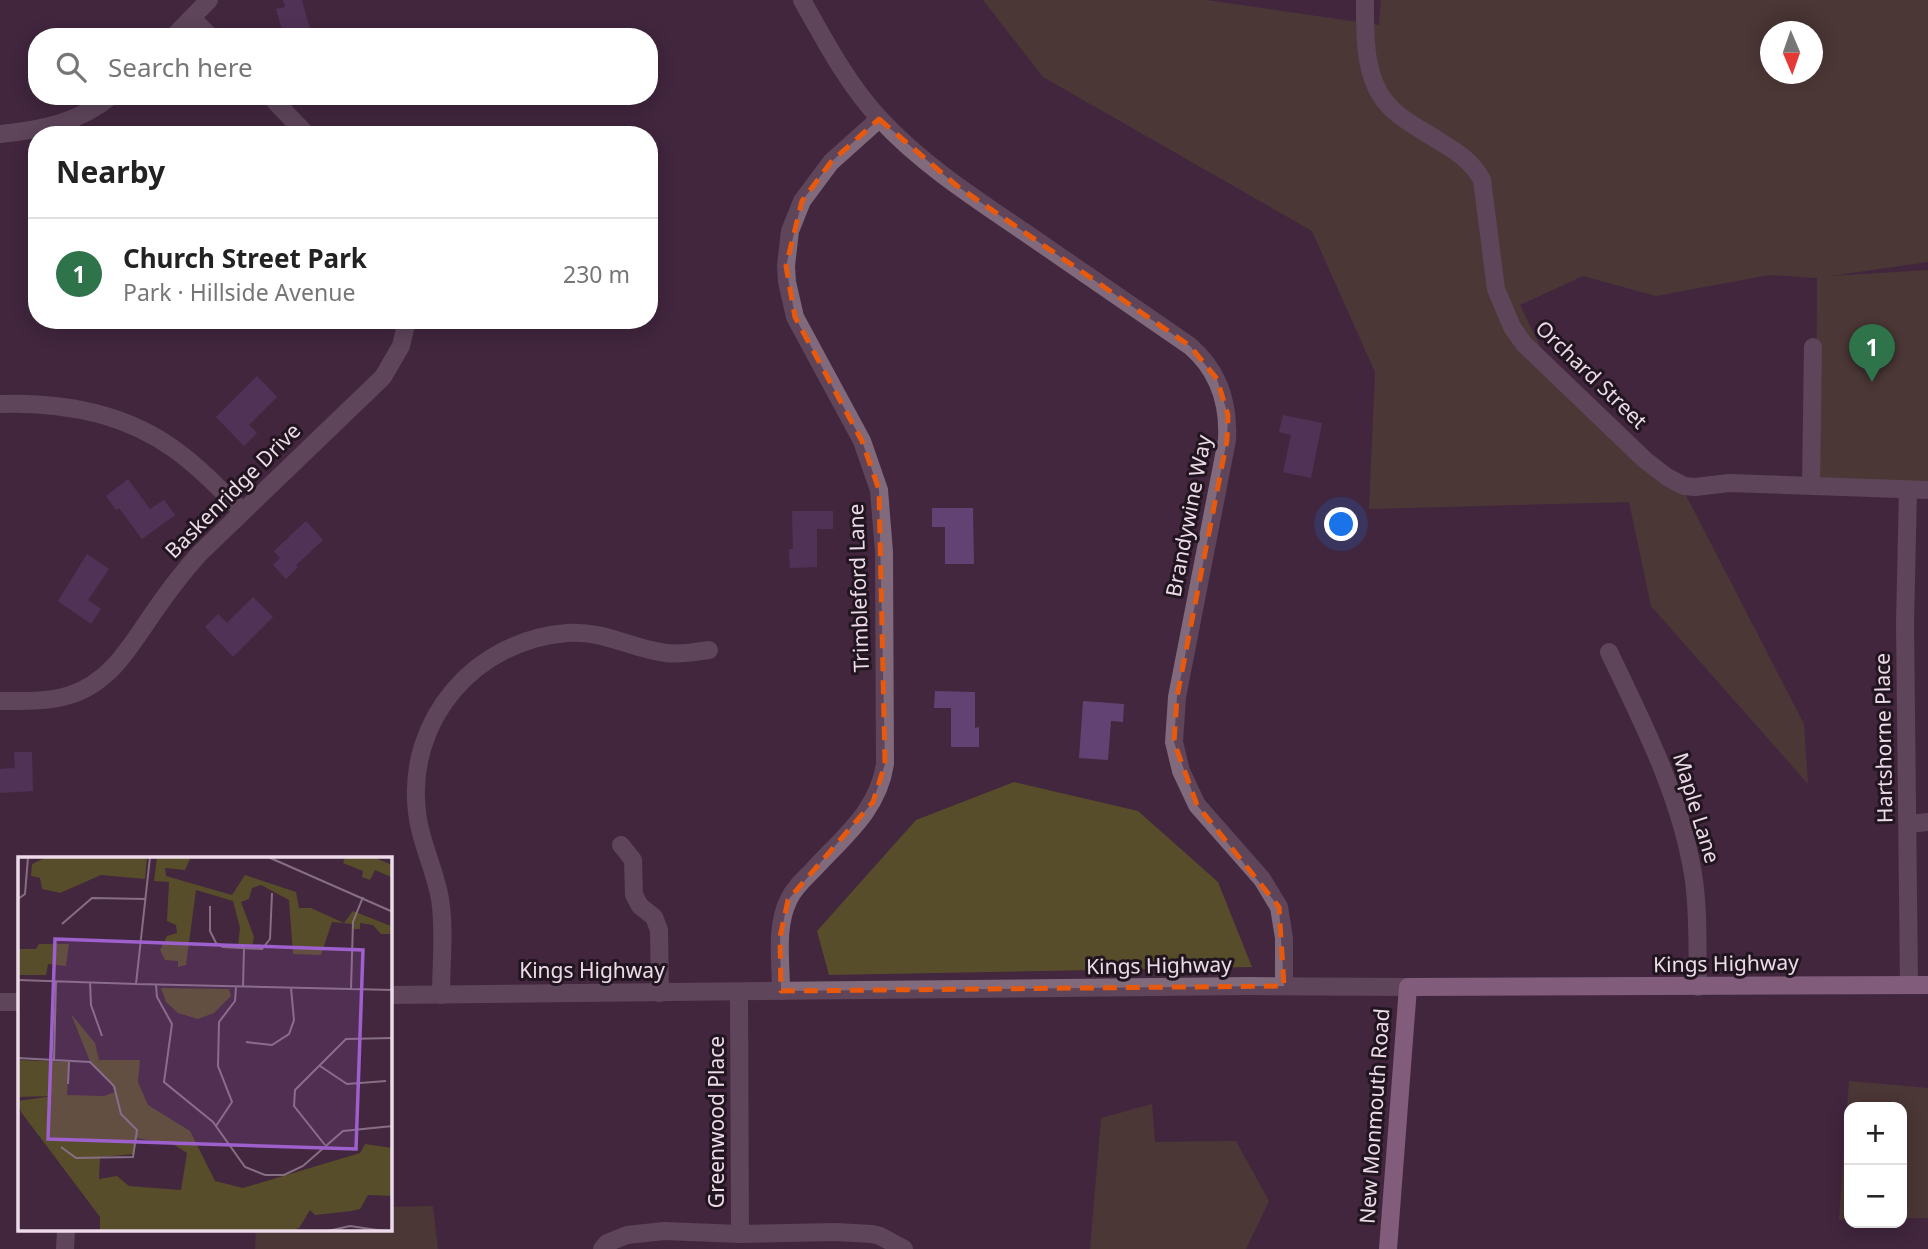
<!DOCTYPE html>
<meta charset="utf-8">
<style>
:root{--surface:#fff;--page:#f6f6f6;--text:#222;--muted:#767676;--line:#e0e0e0;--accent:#2f734b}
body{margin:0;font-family:"Noto Sans",sans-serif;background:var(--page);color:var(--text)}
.controls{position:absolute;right:21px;bottom:21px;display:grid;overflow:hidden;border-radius:14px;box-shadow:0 4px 18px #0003}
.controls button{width:63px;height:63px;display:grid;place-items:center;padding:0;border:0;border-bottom:2px solid var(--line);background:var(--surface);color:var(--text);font:35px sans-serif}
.compass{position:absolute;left:1760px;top:21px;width:63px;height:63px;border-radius:50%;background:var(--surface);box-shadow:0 4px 18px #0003;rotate:178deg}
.you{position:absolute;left:1342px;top:525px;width:24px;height:24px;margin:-18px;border:5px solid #fff;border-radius:50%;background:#1a73e8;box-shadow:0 0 0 10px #1a73e833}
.badge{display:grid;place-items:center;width:46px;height:46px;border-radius:50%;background:var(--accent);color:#fff;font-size:23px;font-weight:700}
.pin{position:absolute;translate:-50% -58px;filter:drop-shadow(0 2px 4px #0008)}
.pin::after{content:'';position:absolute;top:37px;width:24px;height:21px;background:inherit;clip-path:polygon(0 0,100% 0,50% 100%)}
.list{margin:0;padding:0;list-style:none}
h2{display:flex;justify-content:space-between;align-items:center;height:91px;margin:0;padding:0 28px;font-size:30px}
h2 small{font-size:23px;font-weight:400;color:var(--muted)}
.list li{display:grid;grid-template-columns:46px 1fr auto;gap:21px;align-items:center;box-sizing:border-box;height:112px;padding:0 28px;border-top:2px solid var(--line)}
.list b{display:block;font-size:26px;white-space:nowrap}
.list p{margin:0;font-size:23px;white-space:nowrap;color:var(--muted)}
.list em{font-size:23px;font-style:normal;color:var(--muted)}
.icon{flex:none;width:38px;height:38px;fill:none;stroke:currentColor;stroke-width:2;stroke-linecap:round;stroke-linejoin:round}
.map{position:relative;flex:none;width:1928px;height:1249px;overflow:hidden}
.search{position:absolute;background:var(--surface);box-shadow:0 4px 18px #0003;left:28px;top:28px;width:630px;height:77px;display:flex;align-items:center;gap:18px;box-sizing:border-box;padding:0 24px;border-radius:28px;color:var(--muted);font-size:26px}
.panel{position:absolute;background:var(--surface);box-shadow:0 4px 18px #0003;left:28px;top:126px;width:630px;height:203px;border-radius:28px}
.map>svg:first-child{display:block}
.green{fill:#574d2a;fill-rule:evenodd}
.building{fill:#614272}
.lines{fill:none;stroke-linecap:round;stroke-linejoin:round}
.minor{stroke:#806a7c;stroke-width:18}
.major{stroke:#cea1c6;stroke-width:18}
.marked{fill:none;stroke:#e8590c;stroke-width:5;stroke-dasharray:14 9;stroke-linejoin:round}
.labels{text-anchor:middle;stroke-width:6;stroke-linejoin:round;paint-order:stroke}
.street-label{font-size:21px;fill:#eedbea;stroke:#21151f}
.inset-road{fill:none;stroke:#876f83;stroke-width:2}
.view{fill:#9e60cc;fill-opacity:0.15;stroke:#9e60cc;stroke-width:3.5}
.inset-edge{fill:none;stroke:#eedbea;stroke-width:3.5}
</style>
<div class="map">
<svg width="1928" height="1249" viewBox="0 0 1928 1249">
<rect width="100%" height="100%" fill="#42273e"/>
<g class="green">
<path d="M983,0H1206L1379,25L1381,0H1928V262L1831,276L1928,270V486L1816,485L1817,278L1769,275L1656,296L1583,276L1520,305L1557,381L1676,476L1804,724L1808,784L1651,606L1629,502L1369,509L1375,372L1312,231L1043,77ZM1770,32H1812V74H1770Z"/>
<path d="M1014,782L1138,811L1218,882L1252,967L829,975L817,931L916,820Z"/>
<path d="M1849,1081L1928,1088V1218H1902V1107H1849V1219L1839,1220Z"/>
<path d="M1152,1104L1155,1142L1236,1141L1269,1201L1246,1249H1090L1101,1118Z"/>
<path d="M433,1206L438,1249H255L256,1230H390V1207Z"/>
</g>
<g class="building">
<path d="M283,0H302L312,37H284L276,9L285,7Z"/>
<path d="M257,376L277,397L249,425L257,433L244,446L216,417Z"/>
<path d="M1283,415L1322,423L1311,478L1283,472L1291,435L1279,432Z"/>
<path d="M128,479L150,509L164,500L175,515L142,539L119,508L116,510L106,496Z"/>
<path d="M932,508H973L974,564H945V527H932Z"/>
<path d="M792,511H833V529H817V567L790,568L789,549H793Z"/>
<path d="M306,521L323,540L296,565L298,567L286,579L273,565L280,558L274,551Z"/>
<path d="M87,554L109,569L88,600L101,609L91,624L58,601Z"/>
<path d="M253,597L273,617L233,657L205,627L218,614L227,623Z"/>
<path d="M935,691L975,692V728L979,727V747H951V708H934Z"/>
<path d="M1083,701L1124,704L1123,722L1111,721L1108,760L1079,758Z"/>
<path d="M14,752H32L33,791L0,793V769L15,768Z"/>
</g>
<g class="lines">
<g class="minor">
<path d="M802,0C825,41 848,85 881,120C922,164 973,197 1023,231C1079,269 1134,308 1190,346C1218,370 1229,403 1227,440L1177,697L1174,742L1181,771L1197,805L1262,879L1279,907L1284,938V986"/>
<path d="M1365,0C1365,37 1363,84 1394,111C1407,123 1424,131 1439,141C1457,152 1472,161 1482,180L1496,289L1512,327L1524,344L1645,460L1667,477L1684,486L1695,487L1729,483L1928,490"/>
<path d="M192,18L211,37"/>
<path d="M173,37L209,0"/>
<path d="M270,96L307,135"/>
<path d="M0,134C40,130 79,123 111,96"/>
<path d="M0,404C61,402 124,413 174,449C199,467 220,489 242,511"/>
<path d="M1811,485L1813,347"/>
<path d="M1908,490L1905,623L1909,985"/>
<path d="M1609,652C1643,723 1680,795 1693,874C1699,910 1697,950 1698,987"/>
<path d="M0,701C23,701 48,702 70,695C112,682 132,643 156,609C169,590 183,572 199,554L383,377L401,346L407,320"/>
<path d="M1908,824L1928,822"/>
<path d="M621,845L633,860L634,895L640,906L654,917L659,930L660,993"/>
<path d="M781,991C781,962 775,926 789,899C794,888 804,879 813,870C843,837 878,811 885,764L884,552L879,490L862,441L795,317L787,282L786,266L790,231L802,201L831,162L879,119"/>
<path d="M739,993L740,1234"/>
<path d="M390,995L1249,986L1408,987"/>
<path d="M441,995C441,964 445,930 440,899C435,869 420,842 417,812C406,719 476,640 567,633C603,630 632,649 666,653C680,655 695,652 709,650"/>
<path d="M0,1002H19"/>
<path d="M65,1249L66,1230"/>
<path d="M602,1249L607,1243L627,1235L664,1231L740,1234L835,1232L872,1234L880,1236L904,1249"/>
</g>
<path class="major" d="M1388,1249L1408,987L1928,985"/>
</g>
<path d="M0 0H1928V1249H0ZM879,119L957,186L1190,346L1217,379L1228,415L1227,440L1177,697L1174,742L1197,805L1279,907L1284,986L781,991L780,937L788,900L873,802L885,764L879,490L862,441L795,317L786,266L802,201L831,162Z" fill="#42273e" fill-opacity=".55" fill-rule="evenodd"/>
<path class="marked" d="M879,119L957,186L1190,346L1217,379L1228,415L1227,440L1177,697L1174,742L1197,805L1279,907L1284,986L781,991L780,937L788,900L873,802L885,764L879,490L862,441L795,317L786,266L802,201L831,162Z"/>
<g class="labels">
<g class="street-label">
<text transform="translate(1591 375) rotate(44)" y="7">Orchard Street</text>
<text transform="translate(233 491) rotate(-45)" y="7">Baskenridge Drive</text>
<text transform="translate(1189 516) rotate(-79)" y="7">Brandywine Way</text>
<text transform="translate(859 588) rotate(-92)" y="7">Trimbleford Lane</text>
<text transform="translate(1884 738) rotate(-91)" y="7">Hartshorne Place</text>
<text transform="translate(1696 808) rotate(73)" y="7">Maple Lane</text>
<text transform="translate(1726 964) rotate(-1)" y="7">Kings Highway</text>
<text transform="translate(1159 966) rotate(-1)" y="7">Kings Highway</text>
<text x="592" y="978">Kings Highway</text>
<text transform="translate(1375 1116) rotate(-86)" y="7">New Monmouth Road</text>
<text transform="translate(717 1122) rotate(-90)" y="7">Greenwood Place</text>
</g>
</g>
<g transform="translate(18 857)">
<rect width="374" height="374" fill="#42273e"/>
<path d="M29,0H129L127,22L83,18L42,36L24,32L22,21L13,19L14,7ZM139,0H173L167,13L147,11L148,19L214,38L227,18L278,35L281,51H293L326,66L335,54L373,69L372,77H363L355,68L342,66V72H335L334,67L314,65L303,98L275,97L271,43L243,28L234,31L231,42L223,45L236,80L234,90L220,89L222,71L215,44L178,33L168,108L160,110V104L147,103L142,93L149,79L159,76L158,68L149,64L151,25L136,24ZM327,0H355L374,8V15L373,20L357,13L352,23L344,20L345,14L325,6ZM21,87H51L48,109L30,107L28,118H0V92H18ZM143,131L211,132L213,139L196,156L180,162L160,156L148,145ZM53,157L77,186L81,203H122L120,225L130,248L172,274L197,324L225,331L342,296L347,287L374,291V339L350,338L342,352L333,354L297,358L292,353L281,371L272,374H82V360L3,255L0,244L35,239L0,240V203L51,205L49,238L86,239L97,235L91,223L73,207ZM118,281L155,287L169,296L163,333L111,329L99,319L81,322L82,300L116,297Z" fill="#574d2a" fill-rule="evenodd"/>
<path class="inset-road" d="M250,0L375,55M0,42L7,37L10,0M192,49V74L198,86L205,90L244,92L252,82L254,36M44,67L74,41L128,42M0,123L118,127L132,0M72,125L73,148L84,179M118,127L375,133M138,128L139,140L154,167L146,225L195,265L227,310L247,318H266L285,309L325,274L375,269M225,130L226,91M333,132L335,65L345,40M228,185L254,188L271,177L276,163L273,131M0,201L72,205L96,229L103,257L119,273L115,300L58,301L43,290M36,204L38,124M302,209L329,227L368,224M50,227L51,205M198,269L214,245L200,209L201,165L217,144L218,130M307,288L276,249L277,233L328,182L375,181M310,374L332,369L366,374"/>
<path class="view" d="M37,82L345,93L338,292L30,282Z"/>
<rect width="374" height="374" class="inset-edge"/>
</g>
</svg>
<div class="controls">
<button>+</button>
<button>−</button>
</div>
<svg class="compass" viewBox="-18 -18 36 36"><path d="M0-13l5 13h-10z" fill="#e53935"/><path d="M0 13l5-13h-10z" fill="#767676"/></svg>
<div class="you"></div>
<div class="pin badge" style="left:1872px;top:382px">1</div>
<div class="search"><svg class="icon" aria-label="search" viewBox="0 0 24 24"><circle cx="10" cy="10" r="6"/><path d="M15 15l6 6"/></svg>Search here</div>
<section class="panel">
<h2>Nearby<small></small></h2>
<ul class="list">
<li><span class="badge">1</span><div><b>Church Street Park</b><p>Park · Hillside Avenue</p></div><em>230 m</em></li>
</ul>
</section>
</div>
